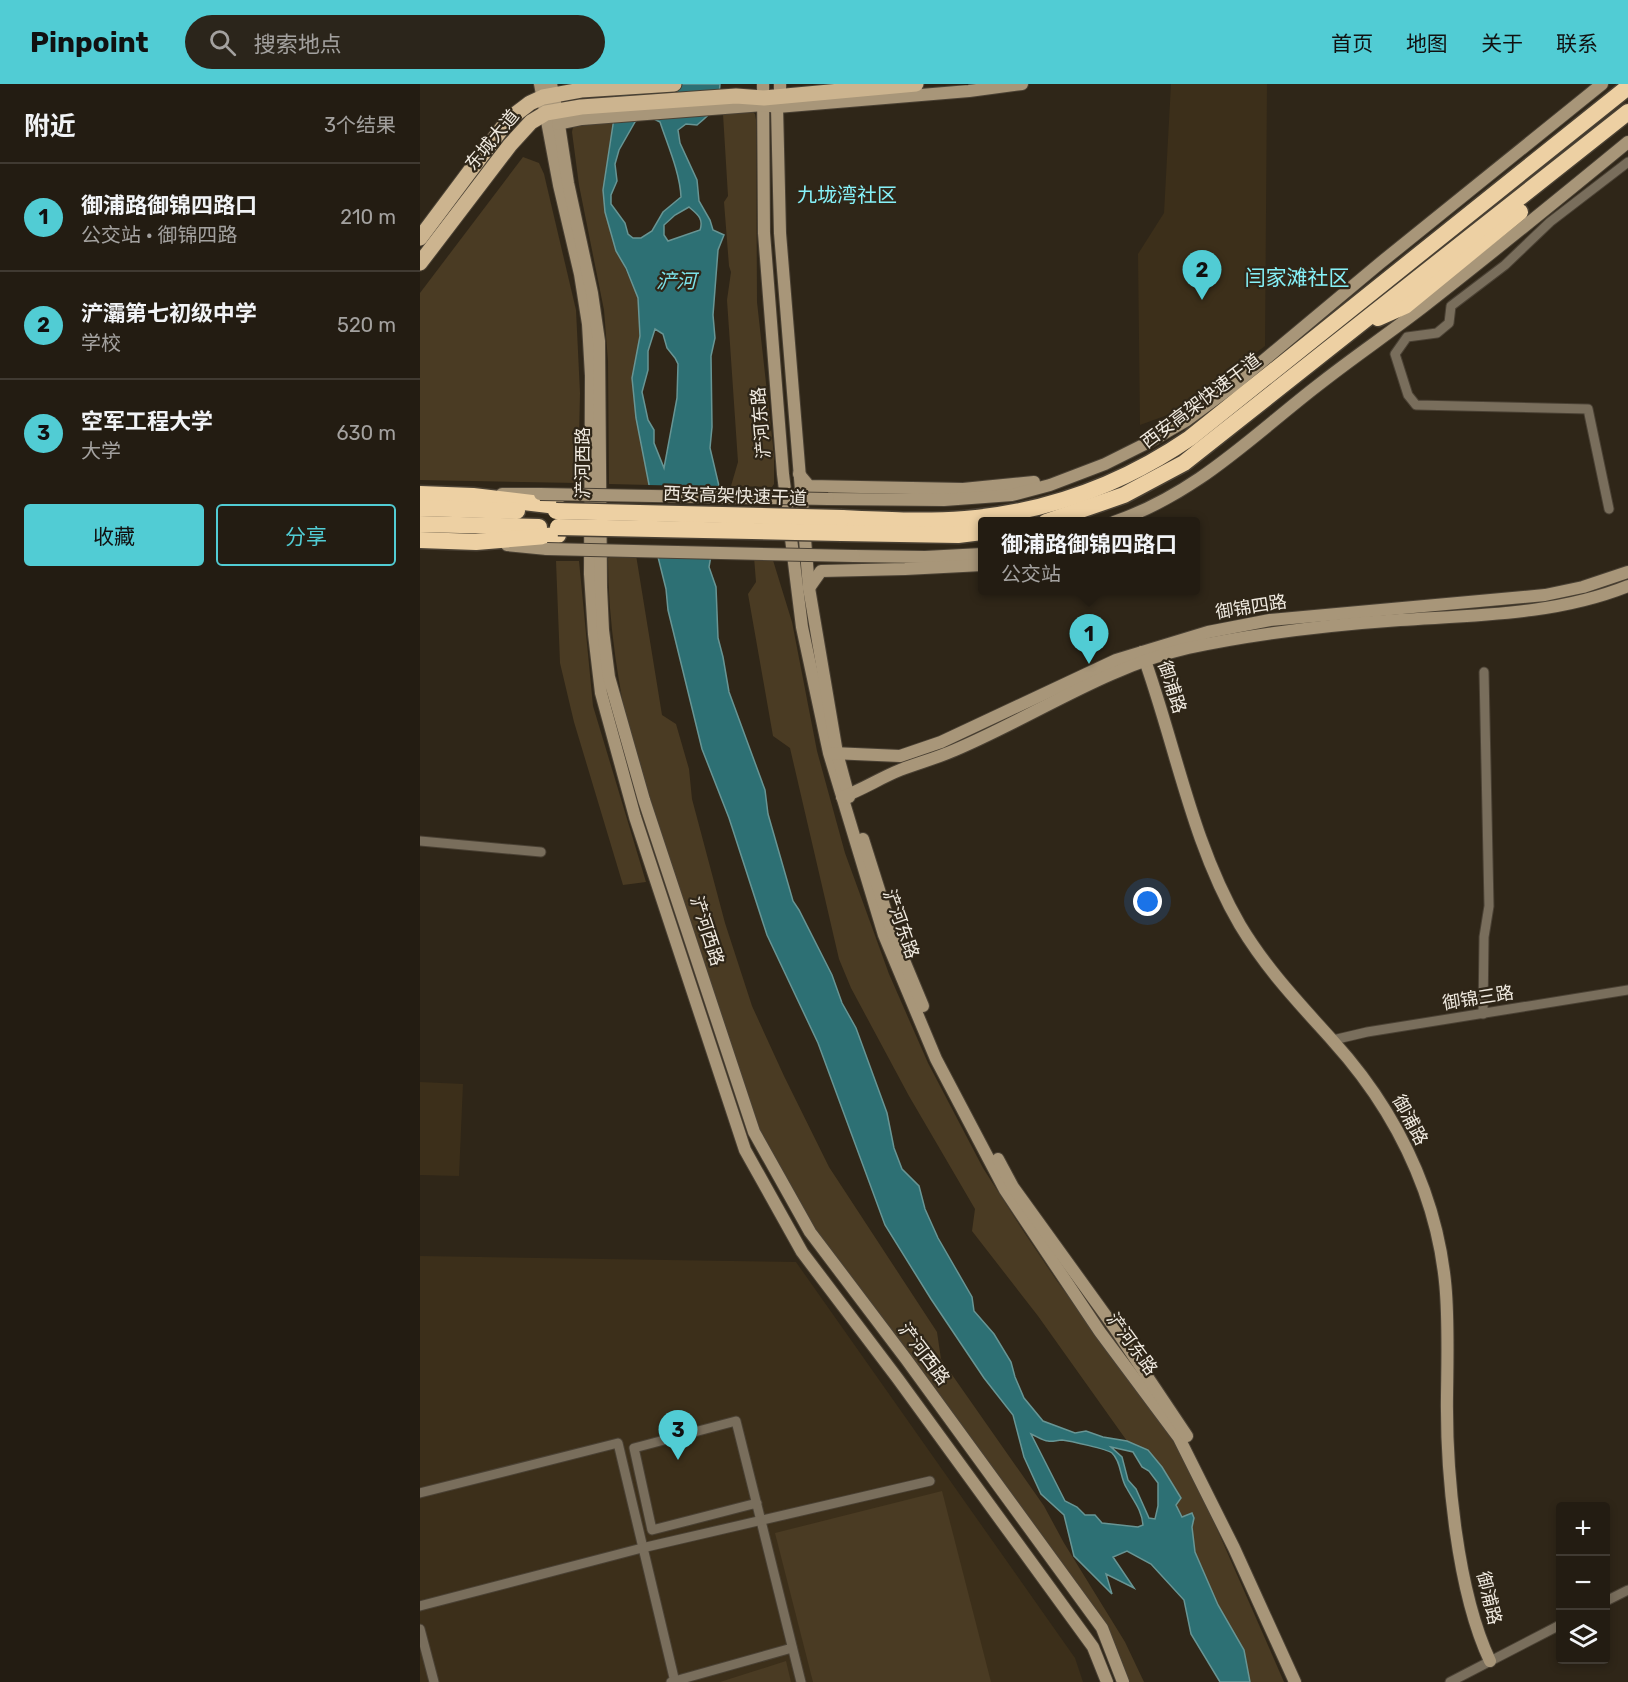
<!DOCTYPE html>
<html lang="zh">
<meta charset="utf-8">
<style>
:root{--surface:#231c12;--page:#2b251b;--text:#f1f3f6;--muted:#a3a19f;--line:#403a32;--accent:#51ccd4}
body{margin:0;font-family:Rubik,"Noto Sans SC",sans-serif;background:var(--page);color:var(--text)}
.controls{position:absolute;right:18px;bottom:18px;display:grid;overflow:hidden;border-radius:6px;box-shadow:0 3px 9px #0003}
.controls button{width:54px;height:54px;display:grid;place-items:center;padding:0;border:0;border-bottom:2px solid var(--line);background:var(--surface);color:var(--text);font:30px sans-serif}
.you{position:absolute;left:728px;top:818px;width:21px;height:21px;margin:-15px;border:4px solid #fff;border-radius:50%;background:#1a73e8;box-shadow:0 0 0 9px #1a73e833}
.badge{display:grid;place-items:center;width:39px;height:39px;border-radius:50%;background:var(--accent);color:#111;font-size:20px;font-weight:700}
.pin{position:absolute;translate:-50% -50px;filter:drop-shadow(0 2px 3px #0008)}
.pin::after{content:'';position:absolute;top:32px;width:21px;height:18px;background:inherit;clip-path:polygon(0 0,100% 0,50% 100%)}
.popup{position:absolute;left:558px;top:433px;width:222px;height:78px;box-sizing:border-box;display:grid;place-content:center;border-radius:6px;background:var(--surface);filter:drop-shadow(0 2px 4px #0005);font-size:20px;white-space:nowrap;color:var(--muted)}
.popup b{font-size:22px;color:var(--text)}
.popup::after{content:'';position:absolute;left:50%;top:100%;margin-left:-12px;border:12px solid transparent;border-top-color:var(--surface)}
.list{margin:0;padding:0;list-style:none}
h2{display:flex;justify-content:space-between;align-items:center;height:78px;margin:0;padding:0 24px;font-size:26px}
h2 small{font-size:20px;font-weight:400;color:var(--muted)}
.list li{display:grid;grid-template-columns:39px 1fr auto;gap:18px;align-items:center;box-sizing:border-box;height:108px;padding:0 24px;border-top:2px solid var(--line)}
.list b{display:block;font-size:22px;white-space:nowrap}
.list p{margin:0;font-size:20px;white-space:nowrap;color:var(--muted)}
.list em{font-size:20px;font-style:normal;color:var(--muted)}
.actions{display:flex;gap:12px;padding:18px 24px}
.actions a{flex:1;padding:14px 0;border:2px solid var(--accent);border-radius:6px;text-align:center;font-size:21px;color:var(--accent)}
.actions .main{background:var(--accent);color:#111}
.icon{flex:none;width:33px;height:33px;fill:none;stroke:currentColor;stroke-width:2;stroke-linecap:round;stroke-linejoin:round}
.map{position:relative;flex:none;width:1208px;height:1598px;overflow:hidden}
header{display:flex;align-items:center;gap:36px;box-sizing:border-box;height:84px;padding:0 30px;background:var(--accent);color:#111}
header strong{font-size:28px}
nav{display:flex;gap:33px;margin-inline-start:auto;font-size:21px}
.search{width:420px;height:54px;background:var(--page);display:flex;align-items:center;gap:15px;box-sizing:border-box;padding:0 21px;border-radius:33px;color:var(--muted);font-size:22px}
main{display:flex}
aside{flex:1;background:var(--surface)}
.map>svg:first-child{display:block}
.built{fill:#3c2f1a}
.green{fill:#4a3b23}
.water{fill:#2d7074;stroke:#689594;stroke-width:1.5;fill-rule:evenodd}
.pier{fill:#2f2618}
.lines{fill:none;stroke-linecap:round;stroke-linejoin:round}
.street-casing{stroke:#4a4134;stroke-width:11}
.secondary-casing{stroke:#4a4134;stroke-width:14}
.primary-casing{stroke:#4a4134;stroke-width:17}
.highway-casing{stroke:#4a4134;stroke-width:19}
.street{stroke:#796e5c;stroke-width:9}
.secondary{stroke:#a89679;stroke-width:12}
.primary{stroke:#ccb48f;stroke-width:15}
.highway{stroke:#edd0a3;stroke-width:16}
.secondary-bridge-casing{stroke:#4a4134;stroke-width:14;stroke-linecap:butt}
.highway-bridge-casing{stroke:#4a4134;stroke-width:19;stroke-linecap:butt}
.secondary-bridge{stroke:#a89679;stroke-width:12}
.highway-bridge{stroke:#edd0a3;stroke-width:16}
.labels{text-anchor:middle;stroke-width:4.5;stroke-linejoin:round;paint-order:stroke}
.street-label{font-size:18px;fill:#f0eae0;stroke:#2f2618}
.neighbourhood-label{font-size:20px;fill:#86f1f8;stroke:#2f2618}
.water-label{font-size:20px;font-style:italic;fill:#7ce3ea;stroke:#2f2618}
.quarter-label{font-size:21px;fill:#86f1f8;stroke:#2f2618}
</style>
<header>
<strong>Pinpoint</strong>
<div class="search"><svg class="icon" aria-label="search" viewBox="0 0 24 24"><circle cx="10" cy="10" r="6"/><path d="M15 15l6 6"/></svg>搜索地点</div>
<nav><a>首页</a><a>地图</a><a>关于</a><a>联系</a></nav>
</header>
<main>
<aside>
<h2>附近<small>3个结果</small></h2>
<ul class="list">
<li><span class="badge">1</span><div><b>御浦路御锦四路口</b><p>公交站 · 御锦四路</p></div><em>210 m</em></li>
<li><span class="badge">2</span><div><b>浐灞第七初级中学</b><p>学校</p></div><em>520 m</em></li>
<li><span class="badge">3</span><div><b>空军工程大学</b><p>大学</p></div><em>630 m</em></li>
</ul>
<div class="actions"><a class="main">收藏</a><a>分享</a></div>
</aside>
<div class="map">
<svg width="1208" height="1598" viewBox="0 0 1208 1598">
<rect width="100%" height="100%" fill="#2f2618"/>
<g class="built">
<path d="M751,0H847L845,262L761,326L720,341L718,170L744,129Z"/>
<path d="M0,998L43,1000L39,1092L0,1091Z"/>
<path d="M0,1172L376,1178L655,1574L663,1598H0Z"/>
</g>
<g class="green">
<path d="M332,27L335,30L336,36L337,218L354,371V400L352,403L311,402L318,378L307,216L311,188L309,182L304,118L308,112L303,30Z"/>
<path d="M194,38L183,106L191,152L218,214L220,252L212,294L216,334L230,401L189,400L188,277L184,226L159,101L152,48L153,43L159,41Z"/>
<path d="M103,73L119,79L124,90L156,226L160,309L158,399L0,396V209Z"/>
<path d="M195,471H216L242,631L256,640L269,685L272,715L305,839L332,922L364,992L409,1083L517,1248L521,1275L624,1422L644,1459L705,1558L724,1598H707L696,1574L395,1145L333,1043L213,669C199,605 188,540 188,474Z"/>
<path d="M334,473H352L372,538L397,667L425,769L469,890L508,979L563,1084L602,1145L637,1197L715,1303L757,1363L786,1420L864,1598H830L824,1566L798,1521L775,1468L772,1443L774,1434L772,1430L763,1433L756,1421L761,1414L742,1383L728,1366L707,1357L618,1232L552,1147L555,1125L489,1012L431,904L419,875L370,664L353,652L328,510L336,498Z"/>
<path d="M136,477H159L173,622L226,798L203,801L154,638L140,579Z"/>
<path d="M522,1407L571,1598H393L355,1449Z"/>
<path d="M366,1577L371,1598H300Z"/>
</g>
<path class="water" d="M192,0H300C299,22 293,28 277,41L266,40L258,46L260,59L277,96L279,117L290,136L293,146L304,151L298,166L293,231L295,254L291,272L292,343L290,364L299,402V425L289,483L296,503L298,554L303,573L309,608L345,706L348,730L373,817L379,826L412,891L422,919L436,944L467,1029L474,1064L482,1085L499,1102L505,1125L518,1154L552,1213L554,1227L574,1250L591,1278L595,1293L604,1314L623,1337L655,1349L666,1347L683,1353L707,1357L728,1366L742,1383L761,1414L756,1421L762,1433L772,1429L774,1434L772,1443L775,1468L798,1521L824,1566L830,1598H800L771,1550L764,1516L731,1480L707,1467L693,1473L714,1504L686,1490L692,1510L654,1472L644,1431L621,1410L604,1373L593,1331L564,1294L511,1215L465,1141L398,959L347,851L309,734L282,665L248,526L246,505L234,457L232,416L216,334L212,294L220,252L218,214L206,184L196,167L185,128L183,106L196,21ZM224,30L240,38C248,62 260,89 261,113L243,128L232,147L221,154H213L208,150L205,139L191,120V111L197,97L195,80L199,66L215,38ZM269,123C277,130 284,134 280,146L248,157L244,151V141L255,131ZM235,245L243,250L247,264L255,274L258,280L257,314L244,384L234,359V346L228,336L222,308L228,286V267ZM611,1350C616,1352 623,1357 628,1357C633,1358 637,1356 642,1356C650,1357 687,1365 692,1369C701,1377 700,1393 706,1403C713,1416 722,1426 723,1441L718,1443L682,1439L675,1431H665L657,1423L645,1417ZM691,1363L713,1368L722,1383L729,1387L738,1399V1422L735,1435L729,1434L716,1405L708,1396L702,1373Z"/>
<path class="pier" d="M227,401L278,402V405L279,402H302V426L293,472H234L231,457Z"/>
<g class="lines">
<g class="street-casing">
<g id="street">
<path d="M1189,425L1168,325L996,321L988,311L975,270L987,253L1017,249L1029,239L1031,222L1085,181L1130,138L1208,78"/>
<path d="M0,757L121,768"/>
<path d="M1063,930L1064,853L1069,822L1064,588"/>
<path d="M913,956L947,948L1208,906"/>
<path d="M0,1409L198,1359L255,1598"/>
<path d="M337,1419L232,1446L214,1364L316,1337L341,1437L381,1598"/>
<path d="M1186,1517L1208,1506"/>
<path d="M0,1522L222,1464L510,1397"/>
<path d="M0,1545L14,1598"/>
<path d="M251,1598L372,1564"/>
<path d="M1030,1598L1140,1541"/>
</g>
</g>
<g class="secondary-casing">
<g id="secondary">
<path d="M120,0L139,101L160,190L168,240L171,292L170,490L174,550L181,609L215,733L325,1066L382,1168L478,1295L673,1563L687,1598"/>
<path d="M131,0L137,28L148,99L172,209L179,257L181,503L183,546L189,593L224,716L334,1048L390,1148L486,1275L682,1544L703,1598"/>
<path d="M343,0L344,149L363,390L382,543L409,669L464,851L516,975L585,1106L680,1248L759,1354L814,1464L875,1598"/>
<path d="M360,0V11L357,23L360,149L389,504L417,669L429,713"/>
<path d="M138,40L162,35L344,21L357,23L549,7L602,0"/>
<path d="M379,390L389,402L543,405L614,398"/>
<path d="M82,410H120"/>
<path d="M408,415L524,416L592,411L630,401L685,380L731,357L767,336L813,302L959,180L1182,0"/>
<path d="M694,438C777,409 830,354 897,302C931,275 968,250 1003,223C1072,169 1140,114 1208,58"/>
<path d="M87,461L127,465"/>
<path d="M434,472L505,473L562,470"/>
<path d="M389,504L401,487L485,485L562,481"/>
<path d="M722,568C755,658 771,757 820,841C847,886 879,919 913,957C952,1000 984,1051 1004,1106C1031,1181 1028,1236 1027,1312C1026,1389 1037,1507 1070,1577"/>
<path d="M412,669L480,672L521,658L696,576L788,548L850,536L1125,511L1163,503L1208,488"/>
<path d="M422,713C442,706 460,694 480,686C498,679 517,674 535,666C613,633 685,583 768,564C838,549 909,541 980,536C1055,531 1136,531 1208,502"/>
<path d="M443,755L473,850L503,922"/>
<path d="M578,1075L593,1103L694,1243L767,1352"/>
</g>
</g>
<g class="primary-casing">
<g id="primary">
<path d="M0,154L89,35L110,19L123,13L161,6L254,0"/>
<path d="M0,179L90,61L111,38L126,29L161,23L316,12L344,14L496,0"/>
</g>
</g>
<g class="highway-casing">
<g id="highway">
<path d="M958,234L985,222L1100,128"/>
<path d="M0,410L53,412L137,422"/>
<path d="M0,424L97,427"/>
<path d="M422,434C463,436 504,438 545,435C627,428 703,400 770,354L1208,3"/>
<path d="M626,438L704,411L764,379L1208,28"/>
<path d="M0,440L119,443"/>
<path d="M421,449L538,451L562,448"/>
<path d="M0,456L56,458L138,451"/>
</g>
</g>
<use href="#street" class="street"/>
<use href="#secondary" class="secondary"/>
<use href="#primary" class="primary"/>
<use href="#highway" class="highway"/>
<g class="secondary-bridge-casing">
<g id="secondary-bridge">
<path d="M120,410L408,415"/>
<path d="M127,465L434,472"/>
</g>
</g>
<g class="highway-bridge-casing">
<g id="highway-bridge">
<path d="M136,427L422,434"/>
<path d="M138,443L421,449"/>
</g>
</g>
<use href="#secondary-bridge" class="secondary-bridge"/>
<use href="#highway-bridge" class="highway-bridge"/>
</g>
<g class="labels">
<g class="street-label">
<text transform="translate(72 56) rotate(-50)" y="6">东城大道</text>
<text transform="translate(781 317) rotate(-37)" y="6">西安高架快速干道</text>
<text transform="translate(341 339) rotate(-95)" y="6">浐河东路</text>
<text transform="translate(163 379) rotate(-90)" y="6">浐河西路</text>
<text transform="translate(315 412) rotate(2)" y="6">西安高架快速干道</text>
<text transform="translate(831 523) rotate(-9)" y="6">御锦四路</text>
<text transform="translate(752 603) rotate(72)" y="6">御浦路</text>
<text transform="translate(481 840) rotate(70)" y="6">浐河东路</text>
<text transform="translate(287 847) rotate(72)" y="6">浐河西路</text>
<text transform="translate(1058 914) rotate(-9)" y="6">御锦三路</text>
<text transform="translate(990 1036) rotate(62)" y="6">御浦路</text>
<text transform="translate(712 1260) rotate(54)" y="6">浐河东路</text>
<text transform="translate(504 1270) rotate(53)" y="6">浐河西路</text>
<text transform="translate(1069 1514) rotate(76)" y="6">御浦路</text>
</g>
<g class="neighbourhood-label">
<text x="427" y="118">九垅湾社区</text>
</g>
<g class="water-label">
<text x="256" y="204">浐河</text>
</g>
<g class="quarter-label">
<text x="877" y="201">闫家滩社区</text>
</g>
</g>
</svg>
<div class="controls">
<button>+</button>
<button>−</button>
<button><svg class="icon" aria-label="layers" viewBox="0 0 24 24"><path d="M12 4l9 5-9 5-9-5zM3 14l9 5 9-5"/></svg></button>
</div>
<div class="you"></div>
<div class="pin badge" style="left:669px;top:580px">1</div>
<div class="popup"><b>御浦路御锦四路口</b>公交站</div>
<div class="pin badge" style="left:782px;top:216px">2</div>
<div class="pin badge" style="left:258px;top:1376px">3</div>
</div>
</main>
